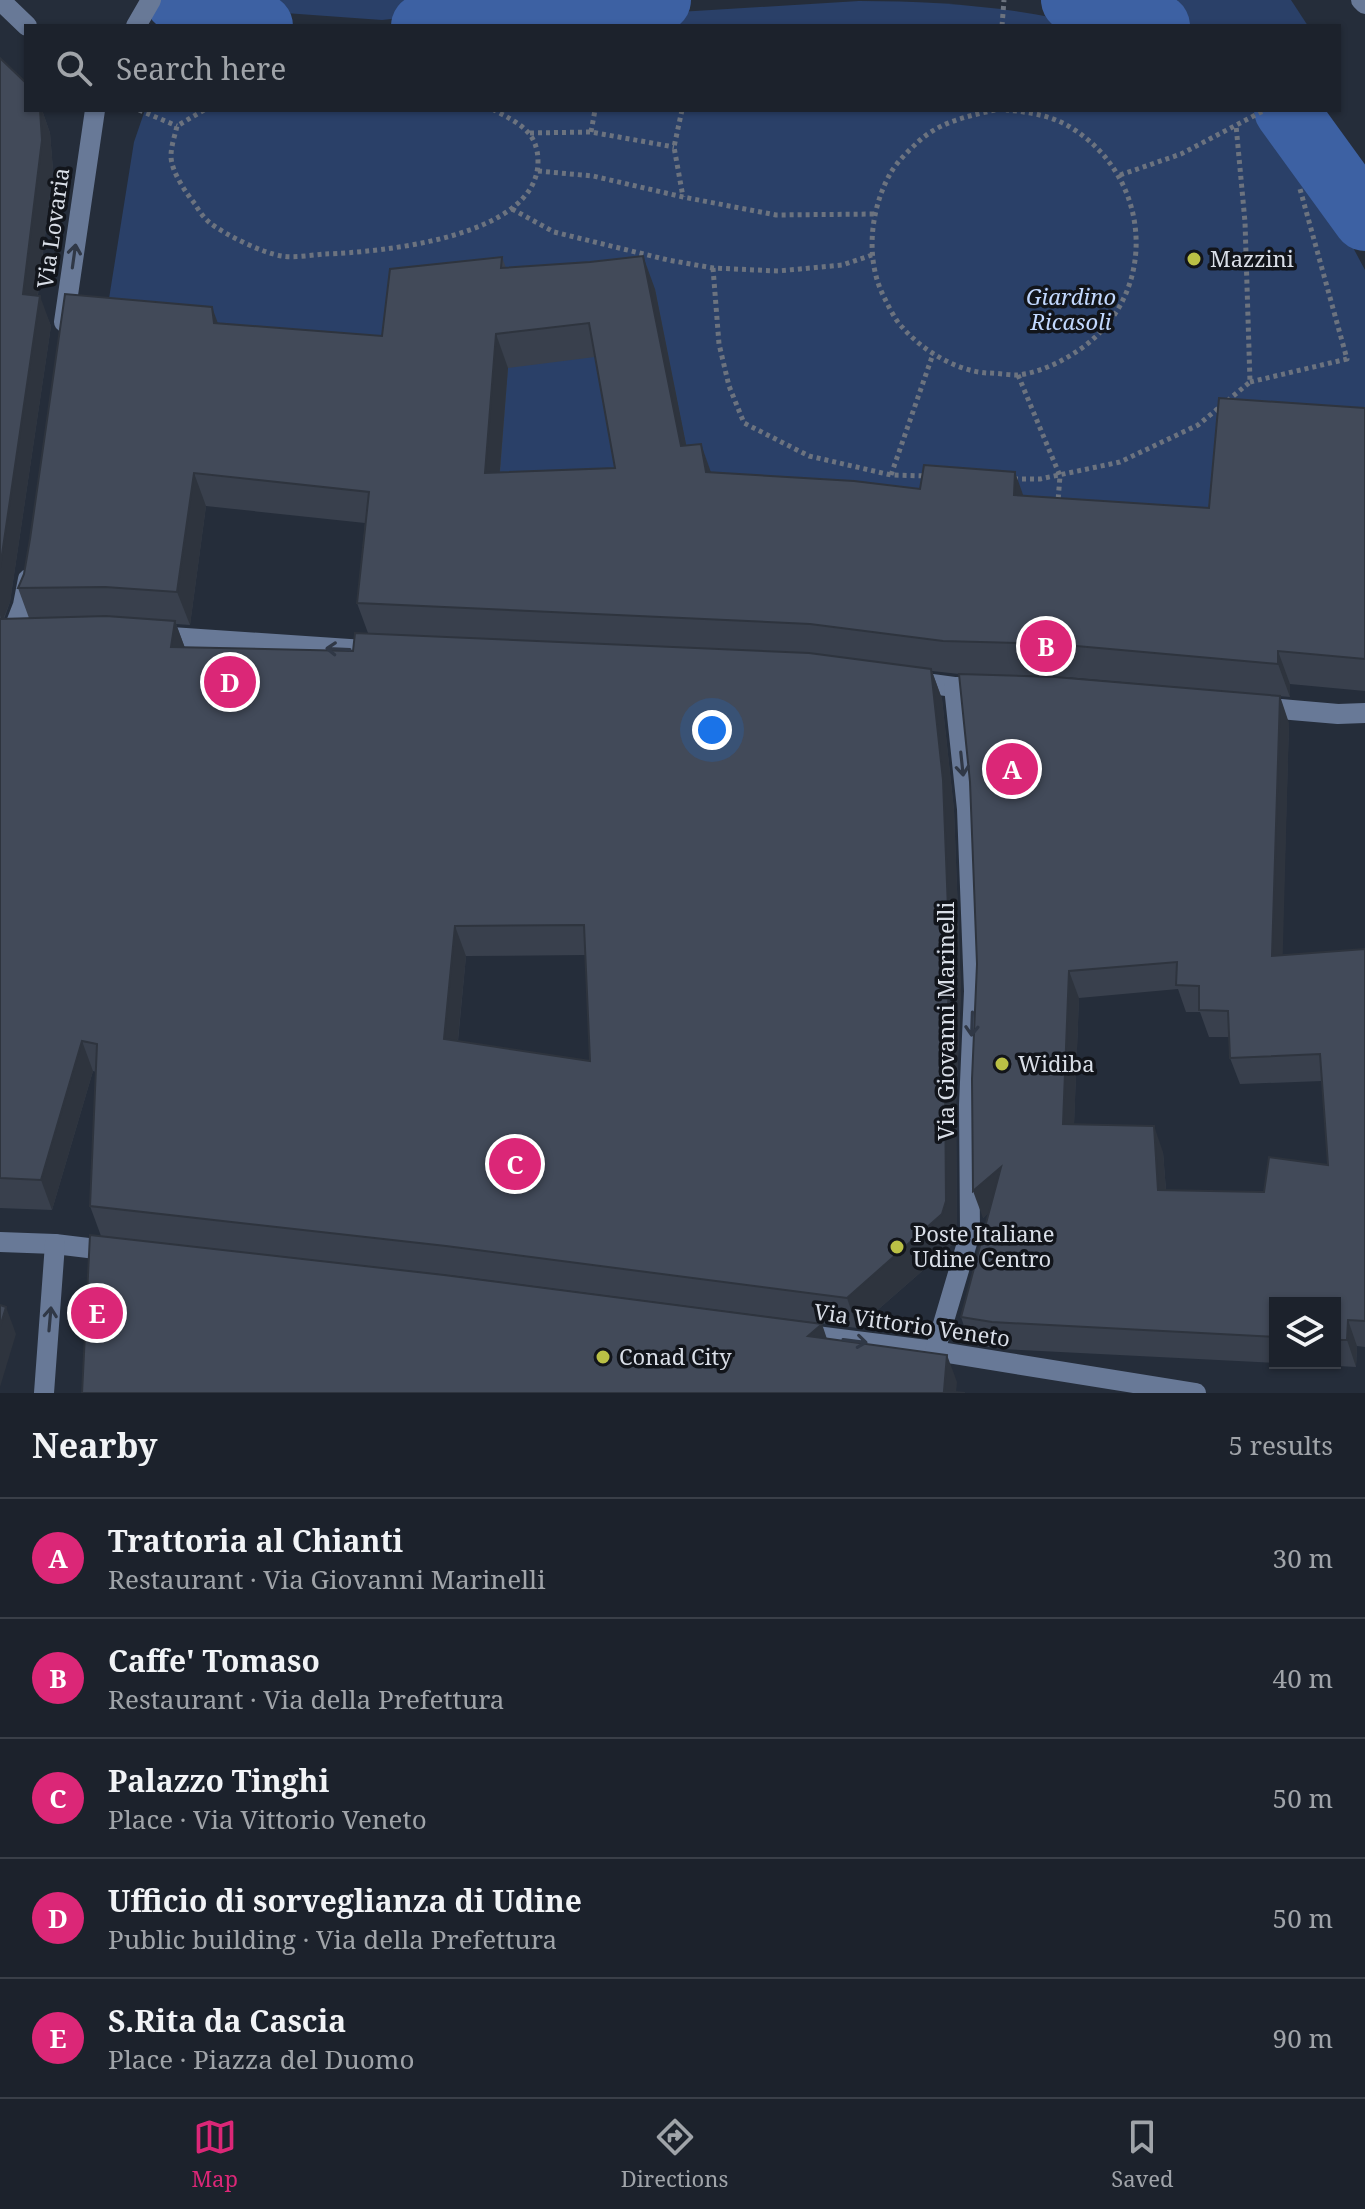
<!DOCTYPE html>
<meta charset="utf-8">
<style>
:root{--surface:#1c222c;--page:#252a34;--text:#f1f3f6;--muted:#a0a4a9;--line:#3a3f48;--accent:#db2777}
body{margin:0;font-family:"Noto Serif",serif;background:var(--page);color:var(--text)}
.controls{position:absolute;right:24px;bottom:24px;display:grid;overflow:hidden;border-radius:0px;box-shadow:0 2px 6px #0004}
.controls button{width:72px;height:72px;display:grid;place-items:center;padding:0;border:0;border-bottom:2px solid var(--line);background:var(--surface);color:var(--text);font:40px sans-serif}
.you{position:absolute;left:712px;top:730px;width:28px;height:28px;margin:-20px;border:6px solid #fff;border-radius:50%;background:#1a73e8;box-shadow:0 0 0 12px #1a73e833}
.badge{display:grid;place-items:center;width:52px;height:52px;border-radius:50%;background:var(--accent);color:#fff;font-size:26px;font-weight:700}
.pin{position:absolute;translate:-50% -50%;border:4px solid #fff;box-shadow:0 2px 8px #0006}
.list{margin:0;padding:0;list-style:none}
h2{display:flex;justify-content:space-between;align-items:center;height:104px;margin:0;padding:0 32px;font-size:34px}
h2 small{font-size:26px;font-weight:400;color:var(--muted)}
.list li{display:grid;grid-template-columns:52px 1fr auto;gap:24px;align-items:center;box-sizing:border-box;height:120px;padding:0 32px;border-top:2px solid var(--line)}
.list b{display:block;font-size:30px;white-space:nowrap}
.list p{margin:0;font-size:26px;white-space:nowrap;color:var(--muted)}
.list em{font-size:26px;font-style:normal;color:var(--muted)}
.icon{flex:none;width:44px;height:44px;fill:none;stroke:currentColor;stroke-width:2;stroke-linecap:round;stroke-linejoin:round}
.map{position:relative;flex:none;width:1365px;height:1393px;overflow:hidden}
.search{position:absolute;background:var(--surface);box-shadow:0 2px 6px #0004;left:24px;right:24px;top:24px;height:88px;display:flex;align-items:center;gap:20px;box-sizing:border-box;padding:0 28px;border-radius:0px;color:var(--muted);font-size:30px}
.sheet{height:704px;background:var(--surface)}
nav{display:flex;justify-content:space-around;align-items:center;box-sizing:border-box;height:112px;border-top:2px solid var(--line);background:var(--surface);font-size:22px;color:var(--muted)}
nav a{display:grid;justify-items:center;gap:4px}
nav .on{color:var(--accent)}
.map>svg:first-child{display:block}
.green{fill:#2a4068}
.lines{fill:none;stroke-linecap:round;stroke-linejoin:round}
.canal{stroke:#3d61a3;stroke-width:64}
.path{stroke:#6c737f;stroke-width:5;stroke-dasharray:4 4;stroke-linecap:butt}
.minor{stroke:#687997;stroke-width:20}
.wall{fill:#39404d;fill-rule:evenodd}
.shaded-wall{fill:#2e343e}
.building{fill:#424a59;stroke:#2e343e;stroke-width:2;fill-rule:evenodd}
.oneway{stroke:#303846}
.poi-dot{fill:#bac045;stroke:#12151b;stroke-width:3}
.labels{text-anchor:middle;stroke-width:7;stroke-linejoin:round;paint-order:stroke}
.street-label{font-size:22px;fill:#d9dee7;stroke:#12151b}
.poi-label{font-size:22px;fill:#d9dee7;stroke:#12151b;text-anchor:start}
.park-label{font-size:22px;font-style:italic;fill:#c3d9ff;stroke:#12151b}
</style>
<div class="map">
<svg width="1365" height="1393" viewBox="0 0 1365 1393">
<rect width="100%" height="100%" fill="#252d3a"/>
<g class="green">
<path d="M213,0H572L382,20L228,9Z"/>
<path d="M1114,0H1291L1308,26H1196Z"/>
<path d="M859,1C939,1 1014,7 1092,26H551L646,14Z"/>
<path d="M145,110H1265L1296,152L1334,212L1365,270V441L1221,541L718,505L601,357L623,482L497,506L394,370L104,330L134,142Z"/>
</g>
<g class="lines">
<g class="canal">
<path d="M177,0L226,25L261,26"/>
<path d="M1073,0L1158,26"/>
<path d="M423,26L659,0"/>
<path d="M1286,110L1365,219"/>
</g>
<g class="path">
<path d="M1002,26L1004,0"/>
<path d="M139,110L177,126"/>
<path d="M204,110L177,126C175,135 171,146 171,156C171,171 186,193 195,204C199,211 204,218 210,223C226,235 262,253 282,256C295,258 311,255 325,254C380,252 537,238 538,162C538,131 518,123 494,110"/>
<path d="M682,110L674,147L683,197"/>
<path d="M995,110C968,116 939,122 918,142C909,150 896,163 890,174C870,210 865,260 884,297C889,307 895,320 903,328C923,351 957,371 987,373C997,373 1008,375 1017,375C1039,373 1061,362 1079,350C1160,295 1153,177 1070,127C1050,115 1028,112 1006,110"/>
<path d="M591,132L595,110"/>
<path d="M530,133L591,132L674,147"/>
<path d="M538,171L593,176L683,197L776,215L875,214"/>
<path d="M1120,175L1181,154L1265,110"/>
<path d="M512,209L554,232L668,260L713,268L778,271L842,265L872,255"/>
<path d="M713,268L719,344L729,386L744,423L809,456L891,475L928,476"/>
<path d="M1018,375L1060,476L1058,501"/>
<path d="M1250,382L1347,359L1300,189"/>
<path d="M891,475L933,354"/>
<path d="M1014,479H1040L1120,462L1198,425L1250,382L1245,222L1236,125"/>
</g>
<g class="minor">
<path d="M0,0L27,26"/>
<path d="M1361,0L1365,4"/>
<path d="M136,26L151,0"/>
<path d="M64,322L95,110"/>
<path d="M11,636L23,605L28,579"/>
<path d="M156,636L379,651"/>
<path d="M910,681L954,687H986"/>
<path d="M1257,707L1338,714L1365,713"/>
<path d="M0,1242L55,1244L113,1251"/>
<path d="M800,1334L935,1351L1196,1393"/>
<path d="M935,1351L970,1233L969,1105L974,991L967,809L954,687"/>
<path d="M44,1393L55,1244"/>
</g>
</g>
<path class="wall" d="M0,58L26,110H42L50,133L53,170L38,295L51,326L10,602L4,619L29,618L18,588L218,324L382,336L502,257L506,268L655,289L686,445L711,472L920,489L1209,508L1365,408V691L1290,684V697L1066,677L1289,723L1282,955L1365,949V1347L1357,1346L1356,1367L1284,1363H1335V1303H1275V1363L1002,1349L970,1344L961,1317L989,1212L983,1218L977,964L970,782L959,674L932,671L942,699L954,810L961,991L956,1105L957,1231L953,1244L857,1328L457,1276L101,1236L90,1206L96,1072L93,1071L52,1210L0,1208ZM595,357L615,468L500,473L508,368ZM206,506L365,523L357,603L368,633L353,651L185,648L176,624L190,625ZM585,955L590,1061L458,1041L466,956ZM1178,989L1186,1012H1200L1209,1037H1229L1230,1058L1240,1084L1322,1081L1328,1165L1264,1192L1166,1190L1163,1152L1074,1125L1079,998Z"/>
<g class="shaded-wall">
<path d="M40,110H42L50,133L53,170L34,324L23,294Z"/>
<path d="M643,256L655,289L693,479L681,446Z"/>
<path d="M40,296L51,326L10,602L2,622L0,615V568Z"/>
<path d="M212,307L224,340L214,323Z"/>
<path d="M496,334L508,368L497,506L485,473Z"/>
<path d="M701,444L713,478L706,472Z"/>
<path d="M1015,472L1027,506L1014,495Z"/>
<path d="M194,473L206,506L190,625L177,592Z"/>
<path d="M175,621L186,651L171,647Z"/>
<path d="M1278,651L1290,684V697L1278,664Z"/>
<path d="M931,669L942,699L954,810L961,991L956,1105L957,1231L953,1244L857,1328L847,1298L945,1075Z"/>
<path d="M1280,696L1289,723L1282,982L1272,956Z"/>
<path d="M455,926L466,956L455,1069L444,1039Z"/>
<path d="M1069,971L1079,998L1073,1151L1063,1124Z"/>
<path d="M82,1041L93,1071L52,1210L41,1180Z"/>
<path d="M1154,1126L1163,1152L1168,1217L1158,1190Z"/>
<path d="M1001,1167L1011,1193L983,1218L973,1191Z"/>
<path d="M6,1307L16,1334L0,1387V1327Z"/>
<path d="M1348,1320L1357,1346L1356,1367L1347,1340Z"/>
<path d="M822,1324L831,1351L808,1336Z"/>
<path d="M947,1355L957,1382L956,1393L944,1391Z"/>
</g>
<g class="building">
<path d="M0,58L26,83V110H40L42,140L23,294L40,296L0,568Z"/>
<path d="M643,256L681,446L701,444L706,472L854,481L920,489L924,465L1015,472L1014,495L1209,508L1219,398L1365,408V659L1278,651V664L1054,644L943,641L810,624L357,603L369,492L194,473L177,592L105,587L18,588L24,574L30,539L65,294L212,307L214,323L382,336L390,269L502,257L501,268L590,262ZM589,323L615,468L485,473L496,334Z"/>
<path d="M106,616L175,621L171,647L353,651L355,633L809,653L931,669L943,780L950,961L945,1075L946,1201L942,1214L847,1298L446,1246L90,1206L97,1044L82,1041L41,1180L0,1178V619ZM584,925L590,1061L444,1039L455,926Z"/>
<path d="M959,674L1055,677L1280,696L1272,956L1365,949V1321L1348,1320L1347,1340H1335V1303H1275V1337L992,1322L961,1317L1001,1167L973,1191L972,1079L977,964L970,782ZM1177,962L1176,985L1199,986V1010L1228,1011L1230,1058L1320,1054L1328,1165L1269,1157L1264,1192L1158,1190L1154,1126L1063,1124L1069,971Z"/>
<path d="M90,1235L444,1275L822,1324L808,1336L947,1355L944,1391L965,1393H82Z"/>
<path d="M0,1305L6,1307L0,1327Z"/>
</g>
<defs><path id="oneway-shaft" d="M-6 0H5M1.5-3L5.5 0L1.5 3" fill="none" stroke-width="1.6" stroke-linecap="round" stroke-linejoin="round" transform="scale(2)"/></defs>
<g class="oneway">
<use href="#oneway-shaft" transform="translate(74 256) rotate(-82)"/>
<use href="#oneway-shaft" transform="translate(338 649) rotate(-177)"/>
<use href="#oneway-shaft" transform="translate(962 764) rotate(84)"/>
<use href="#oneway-shaft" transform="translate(972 1024) rotate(92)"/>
<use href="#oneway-shaft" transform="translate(50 1319) rotate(-85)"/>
<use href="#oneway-shaft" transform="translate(855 1341) rotate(7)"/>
</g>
<g class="poi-dot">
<circle cx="1194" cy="259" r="8"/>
<circle cx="1002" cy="1064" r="8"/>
<circle cx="897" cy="1247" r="8"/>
<circle cx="603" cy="1357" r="8"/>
</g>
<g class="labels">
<g class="street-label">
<text transform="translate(53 228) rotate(-82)" y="8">Via Lovaria</text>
<text transform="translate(946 1021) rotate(-90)" y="8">Via Giovanni Marinelli</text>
<text transform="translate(912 1325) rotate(8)" y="8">Via Vittorio Veneto</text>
</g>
<g class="poi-label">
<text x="1210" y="267">Mazzini</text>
<text x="1018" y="1072">Widiba</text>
<text x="913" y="1242">Poste Italiane<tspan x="913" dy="25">Udine Centro</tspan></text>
<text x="619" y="1365">Conad City</text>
</g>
<g class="park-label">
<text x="1071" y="305">Giardino<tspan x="1071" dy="25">Ricasoli</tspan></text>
</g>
</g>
</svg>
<div class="controls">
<button><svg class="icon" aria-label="layers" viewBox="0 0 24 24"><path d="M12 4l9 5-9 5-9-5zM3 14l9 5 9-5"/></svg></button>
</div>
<div class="you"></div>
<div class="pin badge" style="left:1012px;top:769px">A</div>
<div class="pin badge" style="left:1046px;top:646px">B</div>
<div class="pin badge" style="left:515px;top:1164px">C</div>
<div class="pin badge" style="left:230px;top:682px">D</div>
<div class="pin badge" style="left:97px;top:1313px">E</div>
<div class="search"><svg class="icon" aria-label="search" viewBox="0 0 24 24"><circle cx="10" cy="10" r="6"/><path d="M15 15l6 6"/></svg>Search here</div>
</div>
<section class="sheet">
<h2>Nearby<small>5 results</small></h2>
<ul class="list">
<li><span class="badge">A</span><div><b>Trattoria al Chianti</b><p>Restaurant · Via Giovanni Marinelli</p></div><em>30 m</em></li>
<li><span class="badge">B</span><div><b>Caffe' Tomaso</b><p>Restaurant · Via della Prefettura</p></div><em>40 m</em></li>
<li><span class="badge">C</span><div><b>Palazzo Tinghi</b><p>Place · Via Vittorio Veneto</p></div><em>50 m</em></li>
<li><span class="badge">D</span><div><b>Ufficio di sorveglianza di Udine</b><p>Public building · Via della Prefettura</p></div><em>50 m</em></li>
<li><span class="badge">E</span><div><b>S.Rita da Cascia</b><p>Place · Piazza del Duomo</p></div><em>90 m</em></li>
</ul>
</section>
<nav>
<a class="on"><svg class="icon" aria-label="map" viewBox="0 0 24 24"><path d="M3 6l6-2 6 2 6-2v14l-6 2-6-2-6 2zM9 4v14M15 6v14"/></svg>Map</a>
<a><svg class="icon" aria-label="directions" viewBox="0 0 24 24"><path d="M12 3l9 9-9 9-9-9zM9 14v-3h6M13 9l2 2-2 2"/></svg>Directions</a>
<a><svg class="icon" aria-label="saved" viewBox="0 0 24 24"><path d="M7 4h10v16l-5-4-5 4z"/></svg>Saved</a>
</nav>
